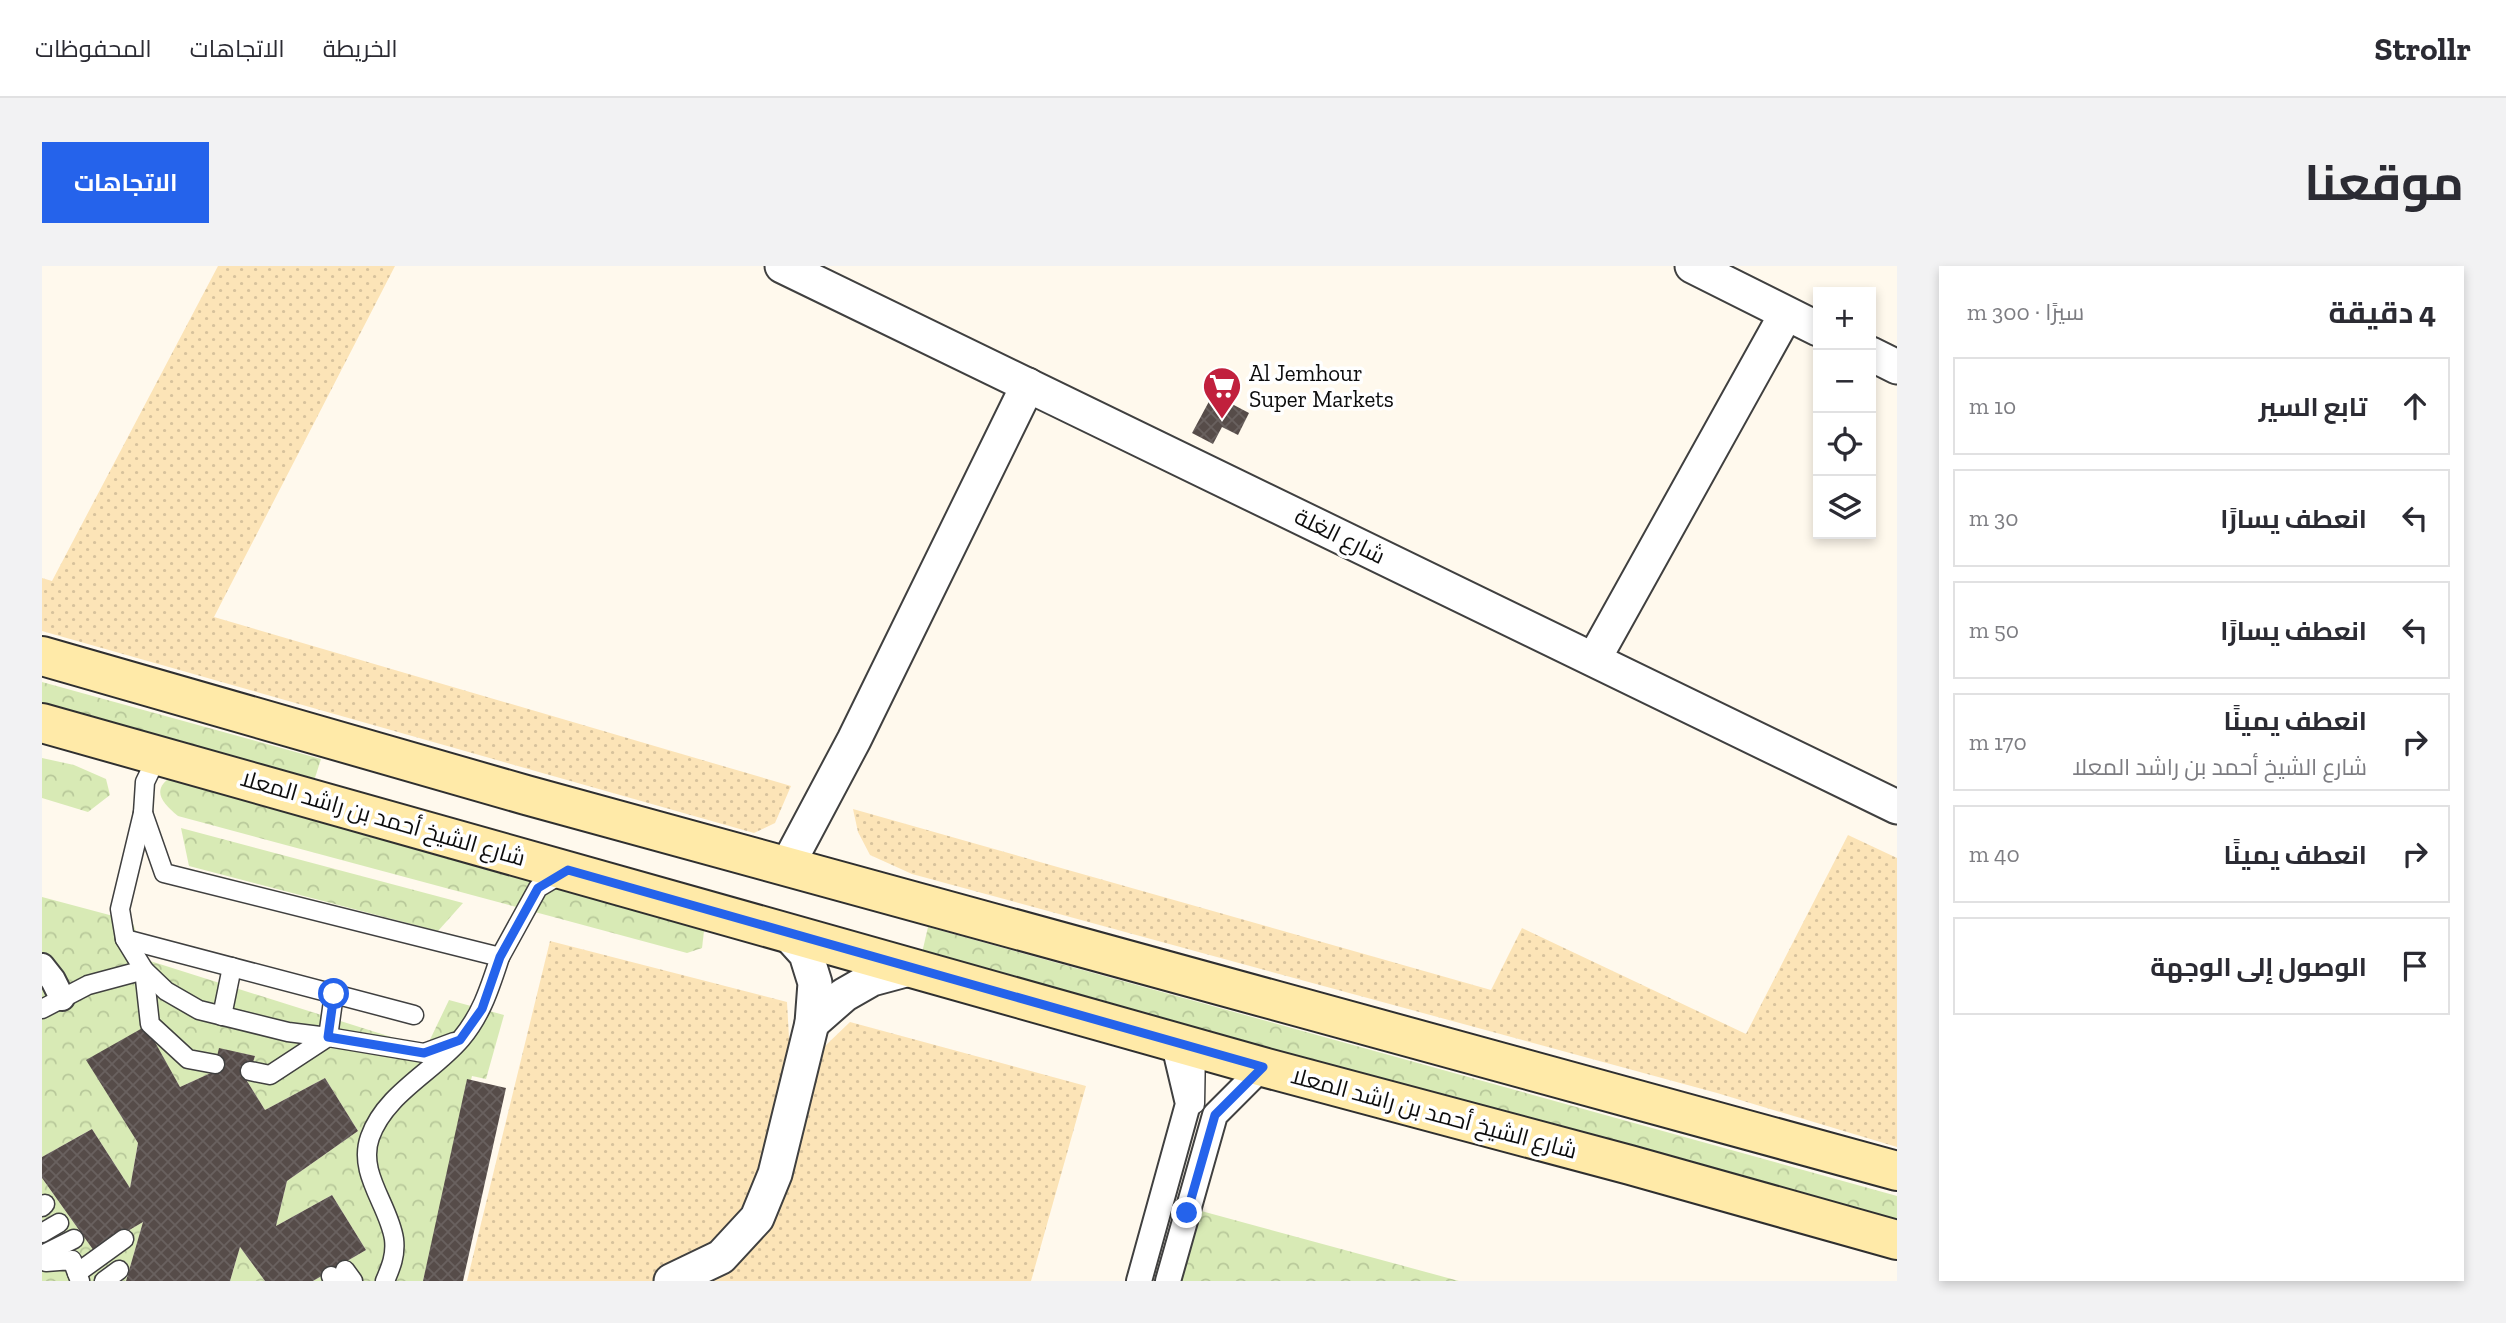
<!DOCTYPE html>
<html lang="ar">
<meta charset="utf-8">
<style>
:root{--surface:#fff;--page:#f2f2f3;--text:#2b2b33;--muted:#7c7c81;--line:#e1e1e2;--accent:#2563eb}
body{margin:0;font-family:"Zilla Slab",Cairo,serif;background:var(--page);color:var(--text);direction:rtl}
.controls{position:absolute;right:21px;top:21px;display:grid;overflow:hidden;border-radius:0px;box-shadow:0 4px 10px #0003}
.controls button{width:63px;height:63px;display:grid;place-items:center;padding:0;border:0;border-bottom:2px solid var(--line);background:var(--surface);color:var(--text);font:35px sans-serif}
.stop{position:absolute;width:21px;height:21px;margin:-16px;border:5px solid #2563eb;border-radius:50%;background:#fff}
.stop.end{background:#2563eb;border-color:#fff;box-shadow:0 2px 7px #0008}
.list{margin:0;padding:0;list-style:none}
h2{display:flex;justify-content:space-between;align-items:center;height:91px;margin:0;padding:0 28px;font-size:30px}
h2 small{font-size:23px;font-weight:400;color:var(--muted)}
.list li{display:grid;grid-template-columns:46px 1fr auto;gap:21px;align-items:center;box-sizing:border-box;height:98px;margin:0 14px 14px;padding:0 14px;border:2px solid var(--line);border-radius:0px}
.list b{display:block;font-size:26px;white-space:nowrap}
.list p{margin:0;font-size:23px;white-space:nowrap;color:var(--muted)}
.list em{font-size:23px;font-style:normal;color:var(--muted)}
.icon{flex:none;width:38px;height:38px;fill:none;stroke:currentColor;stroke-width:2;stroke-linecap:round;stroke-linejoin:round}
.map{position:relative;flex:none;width:1855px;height:1015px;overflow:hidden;direction:ltr;border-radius:0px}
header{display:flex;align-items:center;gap:42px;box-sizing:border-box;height:98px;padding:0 35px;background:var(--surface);border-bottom:2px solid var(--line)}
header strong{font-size:33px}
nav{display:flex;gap:38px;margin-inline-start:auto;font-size:24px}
.intro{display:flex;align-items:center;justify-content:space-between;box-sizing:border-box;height:168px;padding:0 42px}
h1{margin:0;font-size:49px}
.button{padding:18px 32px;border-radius:0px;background:var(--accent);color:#fff;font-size:24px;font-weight:700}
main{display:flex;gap:42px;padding:0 42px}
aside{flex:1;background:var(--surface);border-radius:0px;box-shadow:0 4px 10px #0003}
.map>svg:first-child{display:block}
.sand{fill:url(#sand-dots)}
.park{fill:url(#park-crowns)}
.building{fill:url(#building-cross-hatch)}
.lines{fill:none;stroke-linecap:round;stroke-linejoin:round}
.service-casing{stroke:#404040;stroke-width:21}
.pedestrian-casing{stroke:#404040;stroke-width:28}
.minor-casing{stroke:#404040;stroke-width:37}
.secondary-casing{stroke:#2f2f2f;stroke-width:42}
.service{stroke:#fff;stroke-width:18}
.pedestrian{stroke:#fff;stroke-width:24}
.minor{stroke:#fff;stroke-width:33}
.secondary{stroke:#ffeaa8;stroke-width:38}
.route{stroke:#2563eb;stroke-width:9}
.labels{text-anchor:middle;stroke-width:7;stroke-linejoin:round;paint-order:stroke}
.poi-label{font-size:23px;fill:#0d0d0d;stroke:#fff;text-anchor:start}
.street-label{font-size:23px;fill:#0d0d0d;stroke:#fff}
</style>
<header>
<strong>Strollr</strong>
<nav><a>الخريطة</a><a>الاتجاهات</a><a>المحفوظات</a></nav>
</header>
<div class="intro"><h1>موقعنا</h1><a class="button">الاتجاهات</a></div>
<main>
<aside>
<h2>4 دقيقة<small>سيرًا · 300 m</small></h2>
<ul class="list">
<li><svg class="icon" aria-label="ahead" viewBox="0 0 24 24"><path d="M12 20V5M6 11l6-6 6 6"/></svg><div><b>تابع السير</b></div><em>10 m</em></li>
<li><svg class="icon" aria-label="left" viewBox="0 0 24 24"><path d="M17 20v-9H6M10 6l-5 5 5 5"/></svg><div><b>انعطف يسارًا</b></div><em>30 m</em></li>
<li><svg class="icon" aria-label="left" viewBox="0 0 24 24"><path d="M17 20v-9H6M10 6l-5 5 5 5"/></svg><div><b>انعطف يسارًا</b></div><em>50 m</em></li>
<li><svg class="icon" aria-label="right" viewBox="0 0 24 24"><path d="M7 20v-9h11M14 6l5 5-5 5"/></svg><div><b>انعطف يمينًا</b><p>شارع الشيخ أحمد بن راشد المعلا</p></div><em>170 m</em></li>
<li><svg class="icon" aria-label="right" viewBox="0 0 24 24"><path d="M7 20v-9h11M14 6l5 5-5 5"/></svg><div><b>انعطف يمينًا</b></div><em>40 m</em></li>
<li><svg class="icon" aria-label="arrive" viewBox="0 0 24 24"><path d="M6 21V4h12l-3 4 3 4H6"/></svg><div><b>الوصول إلى الوجهة</b></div></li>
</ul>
</aside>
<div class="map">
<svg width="1855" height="1015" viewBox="0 0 1855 1015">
<defs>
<pattern id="sand-dots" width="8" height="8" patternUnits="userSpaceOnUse" patternTransform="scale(1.75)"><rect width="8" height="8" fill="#fce4b7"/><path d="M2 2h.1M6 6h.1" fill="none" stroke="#d7c29c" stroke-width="1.8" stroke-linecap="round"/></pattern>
<pattern id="park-crowns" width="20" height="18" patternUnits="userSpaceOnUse" patternTransform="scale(1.75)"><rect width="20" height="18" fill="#d8eab5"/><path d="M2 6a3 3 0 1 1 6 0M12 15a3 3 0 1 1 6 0" fill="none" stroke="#b8c89a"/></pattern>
<pattern id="building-cross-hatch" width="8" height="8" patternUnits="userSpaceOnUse" patternTransform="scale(1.75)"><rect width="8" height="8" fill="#564c49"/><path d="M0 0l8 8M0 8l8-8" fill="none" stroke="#69615f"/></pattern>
</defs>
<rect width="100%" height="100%" fill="#fff9ed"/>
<g class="sand">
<path d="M176,0H353L172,351L749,520L733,557L712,567L0,365V312L10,315Z"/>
<path d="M811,543L1449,724L1480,662L1704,768L1806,569L1855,592V881L1675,827L870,608L828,589L816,566Z"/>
<path d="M508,675L745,736L747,772L783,780L808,756L1044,820L989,1015H425Z"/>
</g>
<g class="park">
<path d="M0,416L279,493L272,515L0,440Z"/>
<path d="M0,492L32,499L64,513L68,529L46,546L0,532Z"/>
<path d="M134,508L644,657L662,665L660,682L645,687L136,550C118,535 108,522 134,508Z"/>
<path d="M139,562L421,637L396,665L147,600Z"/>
<path d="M0,631L90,655L105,694L384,782L407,734L462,749L444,813L430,810L381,1015H271L324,984L290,929L234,960L245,915L316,865L283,812L223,844L205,815L213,790L178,783L171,806L138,821L104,761L45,794L96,877L88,922L50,863L0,891Z"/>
<path d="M886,661L1855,930V960L880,687Z"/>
<path d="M0,912L52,985L101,956L84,1015H0Z"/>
<path d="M1152,943L1417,1015H1130Z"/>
<path d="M198,981L223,1015H188Z"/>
</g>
<g class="building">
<path d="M1171,128L1207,147L1196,169L1180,161L1171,178L1150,167Z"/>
<path d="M104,760L138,821L171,806L177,782L213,790L205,815L223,844L283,812L316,865L245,915L234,960L290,929L324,984L271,1015H223L198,981L188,1015H84L101,956L52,985L0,912V891L50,863L88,922L96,877L44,794Z"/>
<path d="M425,813L464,822L421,1015H381Z"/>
</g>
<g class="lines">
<g class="service-casing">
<g id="service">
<path d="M116,489L103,516L101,547L78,643L83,673L102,704L124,725L157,744L246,766L286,771L292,728"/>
<path d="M101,547L122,607L458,691L496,622L523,606"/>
<path d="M83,673L372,749"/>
<path d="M102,704L108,758L146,793L173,798"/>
<path d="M0,743L46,719L102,704"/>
<path d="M180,750L190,701"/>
<path d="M208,805L228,809L286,771L382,787L412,776"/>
<path d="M1153,838L1154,782"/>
<path d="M0,941L3,938"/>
<path d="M0,967L17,957"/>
<path d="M0,989L32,973"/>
<path d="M0,994L4,996L30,994L38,1015"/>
<path d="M303,1004L311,1015"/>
<path d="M35,1007L82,973"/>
<path d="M289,1010L291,1015"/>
<path d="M62,1015L77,1004"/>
<path d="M343,1015C349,1001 354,989 352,973C347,939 315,907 328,871C343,828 391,806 419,773C440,748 448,721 458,691"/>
</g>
</g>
<g class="pedestrian-casing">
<g id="pedestrian">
<path d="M0,700L11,714L20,732"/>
<path d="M1097,1015L1146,838L1131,775"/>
<path d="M1126,1015L1173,849L1221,801"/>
</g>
</g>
<g class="minor-casing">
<g id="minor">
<path d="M740,0L1855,541"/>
<path d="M1650,0L1776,63"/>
<path d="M1829,88L1855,101"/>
<path d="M1552,393L1744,48"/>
<path d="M745,600L812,474L986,119"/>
<path d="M744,666L764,688L773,717L770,757L802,729L830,713L871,702"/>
<path d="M629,1015L679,991L715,952L733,908L770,757"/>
</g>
</g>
<g class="secondary-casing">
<g id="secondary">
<path d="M0,390L484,529L1855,905"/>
<path d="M0,457L1221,801L1588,899L1855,974"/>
</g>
</g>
<use href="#service" class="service"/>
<use href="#pedestrian" class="pedestrian"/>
<use href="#minor" class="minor"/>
<use href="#secondary" class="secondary"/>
</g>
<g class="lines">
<path class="route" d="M292,728L286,771L382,787L418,774L440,743L458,691L496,622L526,604L1221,801L1173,849L1145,947"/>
</g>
<defs>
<g id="supermarket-pin" transform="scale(2.0125)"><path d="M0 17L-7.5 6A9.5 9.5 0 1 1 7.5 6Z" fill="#c1203d" stroke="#fff"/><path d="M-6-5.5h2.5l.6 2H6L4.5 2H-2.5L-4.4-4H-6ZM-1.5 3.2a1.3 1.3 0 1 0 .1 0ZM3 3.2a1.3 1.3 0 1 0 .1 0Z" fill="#fff"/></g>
</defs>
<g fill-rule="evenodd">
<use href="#supermarket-pin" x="1180" y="120"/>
</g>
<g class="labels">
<g class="poi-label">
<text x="1207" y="115">Al Jemhour<tspan x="1207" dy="26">Super Markets</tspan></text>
</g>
<g class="street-label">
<text transform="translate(1298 270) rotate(26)" y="8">شارع الغلة</text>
<text transform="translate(341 552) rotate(16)" y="8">شارع الشيخ أحمد بن راشد المعلا</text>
<text transform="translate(1392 847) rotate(15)" y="8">شارع الشيخ أحمد بن راشد المعلا</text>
</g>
</g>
</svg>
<div class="controls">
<button>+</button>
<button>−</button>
<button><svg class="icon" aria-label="locate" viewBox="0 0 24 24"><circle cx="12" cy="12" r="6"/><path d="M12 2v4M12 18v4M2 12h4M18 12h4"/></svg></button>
<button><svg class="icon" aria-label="layers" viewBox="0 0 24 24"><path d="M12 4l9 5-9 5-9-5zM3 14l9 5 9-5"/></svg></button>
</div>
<div class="stop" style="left:292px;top:728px"></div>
<div class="stop end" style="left:1145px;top:947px"></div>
</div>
</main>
